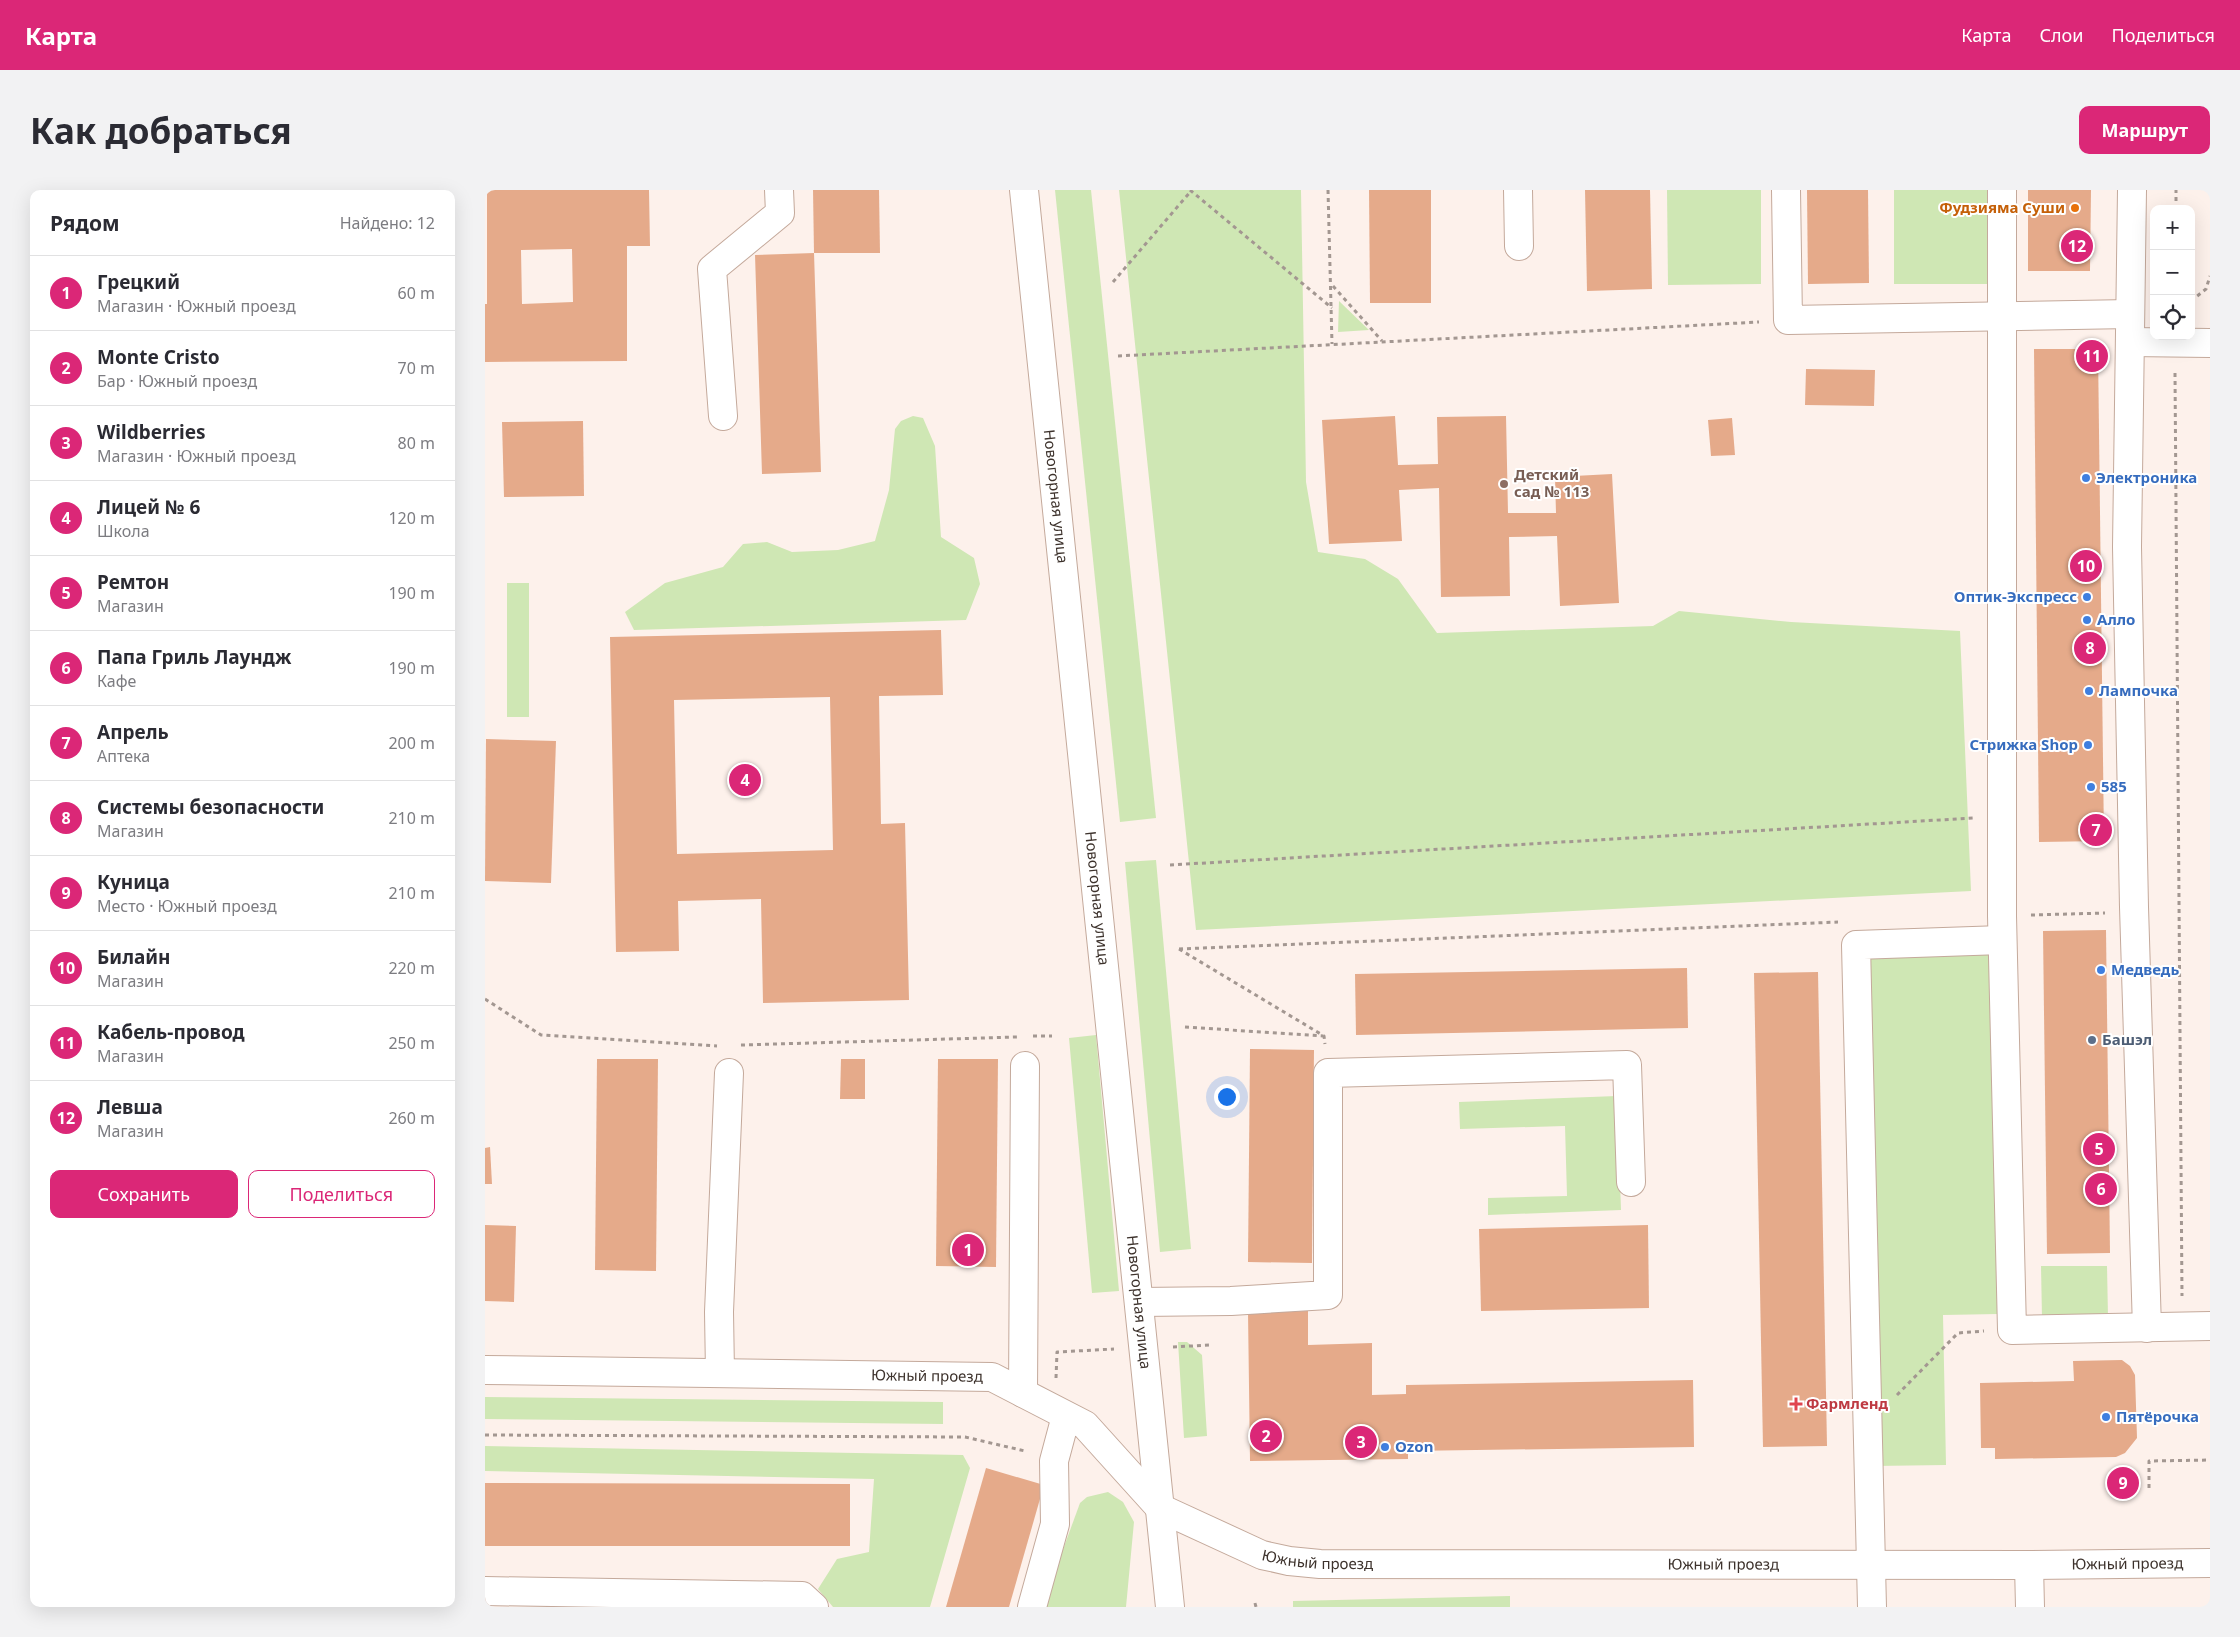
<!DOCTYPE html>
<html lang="ru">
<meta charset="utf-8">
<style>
:root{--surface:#fff;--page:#f2f2f3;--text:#2b2b33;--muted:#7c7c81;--line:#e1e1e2;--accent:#db2777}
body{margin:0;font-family:"Noto Sans",sans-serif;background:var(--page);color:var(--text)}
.controls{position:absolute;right:15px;top:15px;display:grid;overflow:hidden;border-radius:10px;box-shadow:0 5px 20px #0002}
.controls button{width:45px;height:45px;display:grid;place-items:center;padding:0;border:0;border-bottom:1px solid var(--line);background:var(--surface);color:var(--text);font:25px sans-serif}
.you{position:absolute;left:741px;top:906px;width:18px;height:18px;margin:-12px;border:4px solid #fff;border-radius:50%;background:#1a73e8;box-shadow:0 0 0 8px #1a73e833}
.badge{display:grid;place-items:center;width:32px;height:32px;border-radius:50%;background:var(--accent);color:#fff;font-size:16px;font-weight:700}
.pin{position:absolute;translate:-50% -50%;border:2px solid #fff;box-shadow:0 1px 5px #0006}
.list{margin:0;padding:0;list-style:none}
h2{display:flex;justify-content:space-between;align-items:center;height:65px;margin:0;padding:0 20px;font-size:21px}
h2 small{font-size:16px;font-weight:400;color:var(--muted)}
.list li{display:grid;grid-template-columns:32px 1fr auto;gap:15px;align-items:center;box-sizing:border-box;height:75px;padding:0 20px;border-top:1px solid var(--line)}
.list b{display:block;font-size:19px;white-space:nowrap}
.list p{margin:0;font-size:16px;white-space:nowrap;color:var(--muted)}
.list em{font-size:16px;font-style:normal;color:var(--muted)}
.actions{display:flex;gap:10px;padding:15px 20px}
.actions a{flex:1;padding:11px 0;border:1px solid var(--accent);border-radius:10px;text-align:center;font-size:18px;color:var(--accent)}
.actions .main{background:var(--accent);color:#fff}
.icon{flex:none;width:28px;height:28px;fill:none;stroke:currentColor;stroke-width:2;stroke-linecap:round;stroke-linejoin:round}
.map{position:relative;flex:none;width:1725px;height:1417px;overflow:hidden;border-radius:10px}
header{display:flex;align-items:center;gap:30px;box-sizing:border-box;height:70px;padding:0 25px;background:var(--accent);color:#fff}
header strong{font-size:24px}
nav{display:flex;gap:28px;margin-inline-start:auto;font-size:18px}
.intro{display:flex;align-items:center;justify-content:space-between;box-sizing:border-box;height:120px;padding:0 30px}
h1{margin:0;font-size:35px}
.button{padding:12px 22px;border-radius:10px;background:var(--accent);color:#fff;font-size:18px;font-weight:700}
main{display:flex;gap:30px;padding:0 30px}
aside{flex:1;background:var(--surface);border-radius:10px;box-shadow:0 5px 20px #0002}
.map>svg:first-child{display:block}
.green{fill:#cfe7b4}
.building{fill:#e5aa8a;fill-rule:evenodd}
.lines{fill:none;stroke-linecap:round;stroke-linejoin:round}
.minor-casing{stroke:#c4a99b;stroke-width:30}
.path{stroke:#a39791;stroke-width:3;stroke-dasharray:4 4;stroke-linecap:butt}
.minor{stroke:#fff;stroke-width:28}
.food-dot{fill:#e8710a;stroke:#fff;stroke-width:2}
.shop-dot{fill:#3f7fe0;stroke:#fff;stroke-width:2}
.education-dot{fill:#8d6e63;stroke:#fff;stroke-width:2}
.service-dot{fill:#5c6f8a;stroke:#fff;stroke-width:2}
.health-dot{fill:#e0444e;stroke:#fff;stroke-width:2}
.labels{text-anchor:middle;stroke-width:4;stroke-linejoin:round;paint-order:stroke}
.food-label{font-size:15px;font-weight:bold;fill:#c56008;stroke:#fff;text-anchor:end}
.education-label{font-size:15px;font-weight:bold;fill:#785e54;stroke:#fff;text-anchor:start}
.shop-label{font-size:15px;font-weight:bold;fill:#366cbe;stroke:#fff;text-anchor:start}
.street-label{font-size:15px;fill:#3d322c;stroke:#fff}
.service-label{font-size:15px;font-weight:bold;fill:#4e5e75;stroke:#fff;text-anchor:start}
.health-label{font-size:15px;font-weight:bold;fill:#be3a42;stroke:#fff;text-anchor:start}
</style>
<header>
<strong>Карта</strong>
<nav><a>Карта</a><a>Слои</a><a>Поделиться</a></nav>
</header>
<div class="intro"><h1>Как добраться</h1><a class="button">Маршрут</a></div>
<main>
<aside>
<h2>Рядом<small>Найдено: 12</small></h2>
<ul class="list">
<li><span class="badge">1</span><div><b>Грецкий</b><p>Магазин · Южный проезд</p></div><em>60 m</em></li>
<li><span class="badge">2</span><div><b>Monte Cristo</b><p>Бар · Южный проезд</p></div><em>70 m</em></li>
<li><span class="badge">3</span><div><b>Wildberries</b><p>Магазин · Южный проезд</p></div><em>80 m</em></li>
<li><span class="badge">4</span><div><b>Лицей № 6</b><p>Школа</p></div><em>120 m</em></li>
<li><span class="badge">5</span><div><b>Ремтон</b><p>Магазин</p></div><em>190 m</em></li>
<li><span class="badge">6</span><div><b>Папа Гриль Лаундж</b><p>Кафе</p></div><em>190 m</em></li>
<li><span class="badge">7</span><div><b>Апрель</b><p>Аптека</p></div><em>200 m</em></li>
<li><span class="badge">8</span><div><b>Системы безопасности</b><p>Магазин</p></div><em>210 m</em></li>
<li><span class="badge">9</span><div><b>Куница</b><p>Место · Южный проезд</p></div><em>210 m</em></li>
<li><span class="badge">10</span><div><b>Билайн</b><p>Магазин</p></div><em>220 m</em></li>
<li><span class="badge">11</span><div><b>Кабель-провод</b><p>Магазин</p></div><em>250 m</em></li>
<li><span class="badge">12</span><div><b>Левша</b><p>Магазин</p></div><em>260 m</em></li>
</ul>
<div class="actions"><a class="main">Сохранить</a><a>Поделиться</a></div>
</aside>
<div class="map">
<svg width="1725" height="1417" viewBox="0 0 1725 1417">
<rect width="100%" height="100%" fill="#fdf1eb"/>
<g class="green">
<path d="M570,0H606L671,628L635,632Z"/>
<path d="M634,0H816L821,292L833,362L880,369L913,389L952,443L1168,436L1194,421L1306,432L1475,441L1486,701L711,740Z"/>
<path d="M1182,0H1276V94L1183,95Z"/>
<path d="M1409,0H1503L1502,94H1409Z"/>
<path d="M854,111L884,140L853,142Z"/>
<path d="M428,226L438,228L450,256L456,347L489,368L495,394L481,430L149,440L140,422L180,393L238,377L258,354L282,352L307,362L353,360L390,351L404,300L410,239L416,231Z"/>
<rect x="22" y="393" width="22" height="134"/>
<path d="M671,670L706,1059L675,1062L640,672Z"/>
<path d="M1505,761L1513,1124L1458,1125L1461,1275L1389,1276L1378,764Z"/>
<path d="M611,845L634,1101L607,1103L584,848Z"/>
<path d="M1132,906L1136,1020L1003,1025V1008L1082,1006L1080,936L975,939L974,912Z"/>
<path d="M1556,1076H1622L1623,1127L1557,1128Z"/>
<path d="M693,1152H702L717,1165L722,1246L699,1248Z"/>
<path d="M0,1207L458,1212V1234L0,1229Z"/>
<path d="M0,1256L478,1265L485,1278L445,1417H348L333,1399L352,1369L384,1362L389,1289L0,1281Z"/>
<path d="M623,1302L638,1312L649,1332L641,1417H557L595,1313L602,1307Z"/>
<path d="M1025,1406V1417H808V1411Z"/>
</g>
<g class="building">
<path d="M2,0H164L165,56H142V171L0,172V114H2ZM87,59L88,112L37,114L36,60Z"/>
<path d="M328,0H394L395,63H329Z"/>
<path d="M884,0H946V113H885Z"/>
<path d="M1100,0H1165L1167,99L1102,101Z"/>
<path d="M1322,0H1383L1384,93L1323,94Z"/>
<path d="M1543,0H1606L1605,81H1543Z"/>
<path d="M329,63L336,282L277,284L270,65Z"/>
<path d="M1549,159H1613L1619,651L1554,652Z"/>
<path d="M1321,179L1390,180L1389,216L1320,215Z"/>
<path d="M910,226L913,275L953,274L952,227L1021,226L1023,323H1071L1070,287L1127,284L1134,413L1075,416L1072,346L1024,347L1025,406L956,407L954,298L914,300L917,351L844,354L837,230Z"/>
<path d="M1247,228L1250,265L1226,266L1223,230Z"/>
<path d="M98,231L99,306L19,307L17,232Z"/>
<path d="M456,440L458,505L394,506L396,634L420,633L424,810L278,813L276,709L193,711L194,761L131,762L125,447ZM345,507L348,660L192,664L189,510Z"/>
<path d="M1,549L71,551L66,693L0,691Z"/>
<path d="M1621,740L1625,1063L1562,1064L1558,741Z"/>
<path d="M1202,778L1203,838L871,845L870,784Z"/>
<path d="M1333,782L1342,1256L1278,1257L1269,783Z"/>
<path d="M765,859L829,860L827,1073L763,1072Z"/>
<path d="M112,869H173L171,1081L110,1080Z"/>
<path d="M356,869H380V909H355Z"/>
<path d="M453,869H513L511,1077L451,1076Z"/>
<path d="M5,957L7,994H0V958Z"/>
<path d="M0,1035L31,1036L29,1112L0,1111Z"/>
<path d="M1163,1035L1164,1118L996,1121L994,1039Z"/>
<path d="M823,1121V1155L887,1153V1205L921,1204V1195L1208,1190L1209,1257L923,1261V1269L765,1271L763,1122Z"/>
<path d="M1637,1170L1645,1176L1650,1185L1652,1248L1640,1263L1631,1267L1510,1269V1258H1496L1495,1193L1589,1191L1588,1171Z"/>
<path d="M501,1278L559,1295L524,1417H461Z"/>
<path d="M0,1293L365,1294V1356H0Z"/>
</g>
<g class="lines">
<g class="minor-casing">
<g id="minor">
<path id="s1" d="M539,0L685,1417"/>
<path d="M1033,0L1034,56"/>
<path d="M1301,0L1303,130L1645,124"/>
<path d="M1517,0V726L1527,1140L1725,1136"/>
<path d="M1647,0L1642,357L1649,717L1662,1138"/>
<path d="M1645,152L1725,153"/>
<path d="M238,226L227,79L295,23L294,0"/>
<path d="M654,1112L746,1111L843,1105V883L1142,875L1146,992"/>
<path id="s2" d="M0,1180L507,1187L600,1235L675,1318L777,1365L804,1371L835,1374L1544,1375L1725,1373"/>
<path d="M235,1183L234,1122L244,883"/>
<path d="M538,1203L540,876"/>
<path d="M1544,1375L1545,1417"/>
<path d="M0,1401L317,1406L329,1417"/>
<path d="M547,1417L570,1334L569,1271L581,1226"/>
<path d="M1387,1417L1371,755L1517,750"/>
</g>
</g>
<g class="path">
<path d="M705,0L847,118"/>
<path d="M843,0L847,154"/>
<path d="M1691,19V0"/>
<path d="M628,92L706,1"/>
<path d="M848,96L897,151"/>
<path d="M1706,111L1721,99L1725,86"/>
<path d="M633,166L1274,132"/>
<path d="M1690,183L1697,1106"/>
<path d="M685,675L1488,628"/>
<path d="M1546,725L1620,723"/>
<path d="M694,759L1353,732"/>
<path d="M694,759L839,846L840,854"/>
<path d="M0,809L56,845L232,856"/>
<path d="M700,837L838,846"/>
<path d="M548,846H567"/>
<path d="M256,855L532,847"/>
<path d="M688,1157L724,1155"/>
<path d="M571,1188L572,1162L629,1159"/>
<path d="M1412,1205L1473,1143L1499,1141"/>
<path d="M0,1245L480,1247L540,1261"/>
<path d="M1664,1298V1271L1725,1270"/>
<path d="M770,1413L771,1417"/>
</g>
<use href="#minor" class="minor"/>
</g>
<circle class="food-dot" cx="1590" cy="18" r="5"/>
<g class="shop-dot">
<circle cx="1601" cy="288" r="5"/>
<circle cx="1602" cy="407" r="5"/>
<circle cx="1602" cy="430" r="5"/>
<circle cx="1604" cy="501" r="5"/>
<circle cx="1603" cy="555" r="5"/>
<circle cx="1606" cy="597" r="5"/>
<circle cx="1616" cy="780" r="5"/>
<circle cx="1621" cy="1227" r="5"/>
<circle cx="900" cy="1257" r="5"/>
</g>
<circle class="education-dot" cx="1019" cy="294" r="5"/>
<circle class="service-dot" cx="1607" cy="850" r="5"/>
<path class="health-dot" d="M1308.5 1206.5h5v5h5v5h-5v5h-5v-5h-5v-5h5z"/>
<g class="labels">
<g class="food-label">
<text x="1580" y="23">Фудзияма Суши</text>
</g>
<g class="education-label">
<text x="1029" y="290">Детский<tspan x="1029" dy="17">сад № 113</tspan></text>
</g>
<g class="shop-label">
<text x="1611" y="293">Электроника</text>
<text x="1592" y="412" text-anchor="end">Оптик-Экспресс</text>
<text x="1612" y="435">Алло</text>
<text x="1614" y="506">Лампочка</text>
<text x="1593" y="560" text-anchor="end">Стрижка Shop</text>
<text x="1616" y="602">585</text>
<text x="1626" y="785">Медведь</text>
<text x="1631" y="1232">Пятёрочка</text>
<text x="910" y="1262">Ozon</text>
</g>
<g class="street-label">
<text dy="5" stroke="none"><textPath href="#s1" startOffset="308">Новогорная улица</textPath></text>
<text dy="5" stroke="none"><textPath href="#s1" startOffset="712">Новогорная улица</textPath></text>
<text dy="5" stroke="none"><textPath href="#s1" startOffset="1118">Новогорная улица</textPath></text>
<text dy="5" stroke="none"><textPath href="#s2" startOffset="442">Южный проезд</textPath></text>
<text dy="5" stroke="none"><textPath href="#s2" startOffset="892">Южный проезд</textPath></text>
<text dy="5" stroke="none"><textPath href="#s2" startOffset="1702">Южный проезд</textPath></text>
<text dy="5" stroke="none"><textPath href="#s2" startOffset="1298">Южный проезд</textPath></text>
</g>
<g class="service-label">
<text x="1617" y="855">Башэл</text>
</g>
<g class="health-label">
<text x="1321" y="1219">Фармленд</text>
</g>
</g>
</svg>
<div class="controls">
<button>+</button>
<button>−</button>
<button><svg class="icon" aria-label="locate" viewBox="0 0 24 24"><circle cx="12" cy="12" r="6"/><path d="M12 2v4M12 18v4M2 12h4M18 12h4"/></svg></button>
</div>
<div class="you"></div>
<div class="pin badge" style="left:483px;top:1060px">1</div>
<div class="pin badge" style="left:781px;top:1246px">2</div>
<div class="pin badge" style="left:876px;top:1252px">3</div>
<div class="pin badge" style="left:260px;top:590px">4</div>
<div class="pin badge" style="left:1614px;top:959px">5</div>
<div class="pin badge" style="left:1616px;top:999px">6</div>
<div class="pin badge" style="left:1611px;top:640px">7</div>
<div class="pin badge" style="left:1605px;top:458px">8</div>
<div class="pin badge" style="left:1638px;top:1293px">9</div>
<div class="pin badge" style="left:1601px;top:376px">10</div>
<div class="pin badge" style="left:1607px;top:166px">11</div>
<div class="pin badge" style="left:1592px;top:56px">12</div>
</div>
</main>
